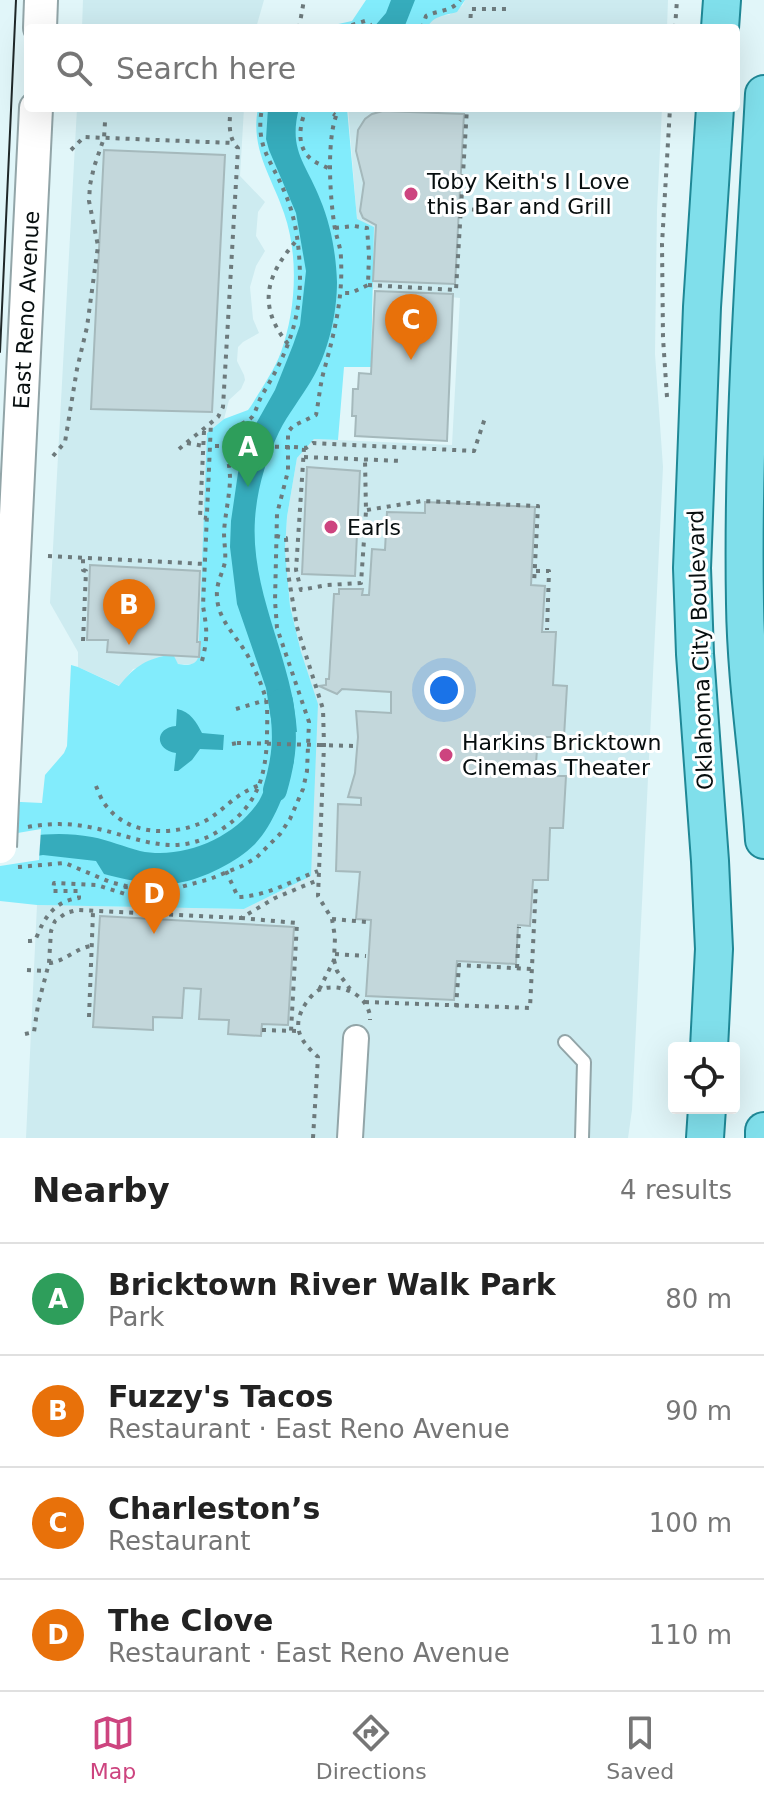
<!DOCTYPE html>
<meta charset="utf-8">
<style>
:root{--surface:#fff;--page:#f2f2f2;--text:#222;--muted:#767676;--line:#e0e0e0;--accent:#cd447f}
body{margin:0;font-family:"DejaVu Sans",sans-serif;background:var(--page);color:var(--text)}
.controls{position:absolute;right:24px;bottom:24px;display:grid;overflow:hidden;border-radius:8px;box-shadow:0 8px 32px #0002}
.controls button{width:72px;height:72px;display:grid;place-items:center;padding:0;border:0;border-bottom:2px solid var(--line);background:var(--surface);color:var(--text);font:40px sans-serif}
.you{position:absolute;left:444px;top:690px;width:28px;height:28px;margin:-20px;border:6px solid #fff;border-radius:50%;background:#1a73e8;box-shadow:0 0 0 12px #1a73e833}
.badge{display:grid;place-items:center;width:52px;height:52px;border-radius:50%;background:var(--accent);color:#fff;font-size:26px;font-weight:700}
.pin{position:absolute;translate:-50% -66px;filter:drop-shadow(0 2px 4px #0008)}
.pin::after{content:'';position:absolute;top:42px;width:28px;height:24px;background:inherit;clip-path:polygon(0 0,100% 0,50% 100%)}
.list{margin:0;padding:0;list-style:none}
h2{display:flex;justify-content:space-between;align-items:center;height:104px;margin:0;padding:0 32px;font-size:34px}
h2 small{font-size:26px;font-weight:400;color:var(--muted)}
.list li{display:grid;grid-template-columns:52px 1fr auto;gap:24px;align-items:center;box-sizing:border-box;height:112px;padding:0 32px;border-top:2px solid var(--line)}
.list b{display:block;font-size:30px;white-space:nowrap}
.list p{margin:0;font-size:26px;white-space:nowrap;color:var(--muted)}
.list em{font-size:26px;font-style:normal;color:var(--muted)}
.icon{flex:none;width:44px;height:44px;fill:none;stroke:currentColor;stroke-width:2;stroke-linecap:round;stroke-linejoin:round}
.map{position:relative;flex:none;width:764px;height:1138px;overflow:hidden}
.search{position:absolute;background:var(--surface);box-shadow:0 8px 32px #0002;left:24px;right:24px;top:24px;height:88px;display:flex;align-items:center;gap:20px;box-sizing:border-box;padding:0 28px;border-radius:8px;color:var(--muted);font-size:30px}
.sheet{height:552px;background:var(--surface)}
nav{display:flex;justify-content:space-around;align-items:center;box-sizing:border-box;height:112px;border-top:2px solid var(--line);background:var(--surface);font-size:22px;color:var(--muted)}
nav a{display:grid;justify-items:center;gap:4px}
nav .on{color:var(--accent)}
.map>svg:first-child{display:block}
.built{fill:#cdebf0}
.green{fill:#82ecfc}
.water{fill:#36acbc}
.pier{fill:#e1f6f9}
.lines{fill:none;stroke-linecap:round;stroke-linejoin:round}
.canal{stroke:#36acbc;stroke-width:24}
.building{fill:#c3d7db;stroke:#a5b9bc;stroke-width:2}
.lane-casing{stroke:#92a5a8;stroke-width:16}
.street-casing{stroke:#92a5a8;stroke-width:28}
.secondary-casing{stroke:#92a5a8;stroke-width:36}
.primary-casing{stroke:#1f8896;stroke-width:40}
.path{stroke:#6d7a7c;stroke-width:4;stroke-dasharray:4 6;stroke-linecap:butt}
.lane{stroke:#fff;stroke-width:12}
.street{stroke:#fff;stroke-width:24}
.secondary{stroke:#fff;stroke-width:32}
.primary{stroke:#80dfeb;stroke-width:36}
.tram{stroke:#1f2829;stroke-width:2}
.secondary-bridge-casing{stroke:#92a5a8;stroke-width:36;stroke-linecap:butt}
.path-bridge{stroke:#6d7a7c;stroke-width:4;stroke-dasharray:4 6;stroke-linecap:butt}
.secondary-bridge{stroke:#fff;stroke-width:32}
.poi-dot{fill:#cd447f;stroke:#fff;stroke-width:3}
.labels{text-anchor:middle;stroke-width:6;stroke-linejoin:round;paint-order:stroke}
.poi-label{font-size:22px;fill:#070e0f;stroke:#fff;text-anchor:start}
.street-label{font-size:22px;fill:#070e0f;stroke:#fff}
</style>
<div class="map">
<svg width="764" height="1138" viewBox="0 0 764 1138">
<rect width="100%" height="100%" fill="#e1f6f9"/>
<g class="built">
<path d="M83,0H264L256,28H82Z"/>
<path d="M465,0H668L667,28H427L431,20L437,16L449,15L463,5Z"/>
<path d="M77,108H244L240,176L265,202L258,212L256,236L265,251L256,266L250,287L253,319L259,333L243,342L238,347L237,361L244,375L245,380L241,389L229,400L224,419L207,433L201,643L199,658L193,664H178L174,659L133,669L120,686L78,667V652L50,603Z"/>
<path d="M348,108H662L657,210L655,354L663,467L632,1110L628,1138H26L37,905L244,909L311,876L301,652L290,606L285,549L287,517L297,458L314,439L452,445L460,298L371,289L374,227L357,220Z"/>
</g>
<g class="green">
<path d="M366,0H465L457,12C444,16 434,15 427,28H320L352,21Z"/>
<path d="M258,108H347L357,219L374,227L371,367H344L338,440L314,439L297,458L287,517L285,549L290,606L301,652L318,704L311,876L244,909L37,905L0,901V801L42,803L45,775L64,753L67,746L71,665L78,667L119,686C136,665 146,659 173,654L178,664C197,667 199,661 201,643L199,642L207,433L224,419L248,410L251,406C261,389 274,371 281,352C296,310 299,256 284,213C272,177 250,149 258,108Z"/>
</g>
<g class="water">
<path d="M391,0H415L404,28H373L386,13Z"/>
<path d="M268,108H299C288,151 306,163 320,199C331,225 336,254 337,282C337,314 328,354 311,381C301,398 288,414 279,432C266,459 257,489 255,519C250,594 293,659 297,732L273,731L266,688L237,604L230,547L231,521L238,473L249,436L275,390L293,345L300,325L306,271L296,213L269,150L266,139Z"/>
<path d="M177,709C190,711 197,723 202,733L224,735L223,750L200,749L192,760L178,771H174L176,753C155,750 154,728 176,726Z"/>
<path d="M274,760L294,761C287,788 274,824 255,844C237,862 203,879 178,883C157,886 125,880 104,874L96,861L43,855L0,862V840C31,835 61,831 92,837C109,840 124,847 140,851C183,860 235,838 259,801C266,789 270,773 274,760Z"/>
</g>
<path class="pier" d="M41,829L39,860L0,866V836Z"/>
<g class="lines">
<path class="canal" d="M275,790C285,756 286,736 281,701"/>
</g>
<g class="building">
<path d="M383,111L464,114L455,284L373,281L376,225L363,218L360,211L364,183L356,151L358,130L365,119L372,114Z"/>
<path d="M104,150L225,155L212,412L91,409Z"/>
<path d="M375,291L453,294L447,441L355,436L356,416H352L353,389H358L359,373L371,374Z"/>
<path d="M307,467L360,471L355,576L302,574Z"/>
<path d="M425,502L535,507L531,585L545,586L542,632H556L553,685L567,686L564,737H538L535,776H566L563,828H550L548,880H533L530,926L518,925L516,964L457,961L454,1000L366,996L371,920L356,919L360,872L336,871L338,804L361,805V798L348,797L355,773L358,737L356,711L391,713V692L342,689L337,694L319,686L326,685V679H329L334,594H339V589H363L362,595H369L372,549L385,550L387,512L425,513Z"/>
<path d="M90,565L200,571L197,642H200L199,657L107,652L108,640H87Z"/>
<path d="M100,916L294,927L288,1025L262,1024L261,1036L228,1034L229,1020L199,1019L201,989L184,988L182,1018L153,1017V1030L93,1027Z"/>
</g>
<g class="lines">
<g class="lane-casing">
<path id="lane" d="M565,1042L584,1062L582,1138"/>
</g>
<g class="street-casing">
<path id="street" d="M350,1138L356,1038"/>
</g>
<g class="secondary-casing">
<g id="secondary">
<path d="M40,28L41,0"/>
<path d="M2,800L36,108"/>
</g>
</g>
<g class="primary-casing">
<g id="primary">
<path d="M720,28L722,0"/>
<path d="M764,94C755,263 742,434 745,604C746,683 759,761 764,840"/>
<path d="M709,1048L714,949L710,861L695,654L692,568L702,307L715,108"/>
<path d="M705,1138L707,1108"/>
<path d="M764,1138V1131"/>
</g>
</g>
<g class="path">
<path d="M299,28L304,0"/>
<path d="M342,28L365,21L371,25"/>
<path d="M422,28L426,16C438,10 452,12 460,0"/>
<path d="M470,28L471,9H508"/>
<path d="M675,28L677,0"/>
<path d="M307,108C299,124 296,147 311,159C316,163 324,166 330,169"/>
<path d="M325,108L335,115"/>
<path d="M71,150L84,137L233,143"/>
<path d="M462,209L497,211"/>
<path d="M335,228L354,226L367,228L369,255L368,285L351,293H342"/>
<path d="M368,285L456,290L467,108"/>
<path d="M288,344C256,305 267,274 297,240"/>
<path d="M667,397L663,338L662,244L670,108"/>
<path d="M204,431L200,517L207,518"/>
<path d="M187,443L204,446"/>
<path d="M294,447L306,448L313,443L474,451L486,415"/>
<path d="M304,448L296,570L301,590L327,585L361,583L366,511L365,460"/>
<path d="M179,449L218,417L223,407L238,148C228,139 229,121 231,108"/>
<path d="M53,456L65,442L77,369L87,327L98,246L89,201L90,185L94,167L104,138L105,122"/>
<path d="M304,457L403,461"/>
<path d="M367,510L422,501L538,506L534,584"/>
<path d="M276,536L286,538L288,573L297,627L323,709L324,745L318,896L332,919L335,937L334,960L319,990"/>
<path d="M48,556L205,564"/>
<path d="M536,571H549L547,630"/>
<path d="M83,641L86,571L83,570V559"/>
<path d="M202,661C208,637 207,630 203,606L211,422"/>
<path d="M236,709L266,700"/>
<path d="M232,744L237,743"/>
<path d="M319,745L355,746"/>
<path d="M96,786C99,793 102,802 108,808C130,835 171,836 201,823C217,816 228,802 243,793C248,790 254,787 260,785"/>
<path d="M28,827C50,823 72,823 94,828C141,838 175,860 222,829C257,806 266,777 267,736C267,725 268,711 266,700C263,687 256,672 250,660C240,639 218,622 217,597C216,583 222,575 225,562C226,553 224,542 224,532C225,515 230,494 230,478C230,465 225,449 229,436C232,424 245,425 252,417C256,412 258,402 262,395C284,359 299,326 300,282C300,252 297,221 285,193C271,159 255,147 262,108"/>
<path d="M18,867L65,863L110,882L126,886L143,889L177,888L210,879L242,866L256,858L280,834L290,819L303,789L307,771L309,722L277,628L275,601L277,514L288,471V432L293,426L316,415C319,400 320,383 325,367C335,330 343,297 341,259C341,248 337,239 335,229C330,201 325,130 340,108"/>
<path d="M226,871L238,897C268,896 291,881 318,871"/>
<path d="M241,918L297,923L291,1031"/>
<path d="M332,919L367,922"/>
<path d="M28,941C30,941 33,941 35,940C36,939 40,929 41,927C49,911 60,900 79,898V891H53L54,883L97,885L125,894L126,886"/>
<path d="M335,954L366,956"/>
<path d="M334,960L337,971L350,989"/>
<path d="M49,963C64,962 76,948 91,946"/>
<path d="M517,968L519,927"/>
<path d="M27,970L47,971"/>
<path d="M365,1002L530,1008L536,884"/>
<path d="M456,1007L459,965L531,969"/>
<path d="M89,1017L93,912"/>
<path d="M262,1030L298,1031"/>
<path d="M25,1034L34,1032L38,1005L49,963L51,931L55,921L66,913L77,910L241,918L275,898L318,880"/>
<path d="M313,1138L318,1057C299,1040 291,1026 306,1003C309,999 314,992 319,990C340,981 371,996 370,1020"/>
</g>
<use href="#lane" class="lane"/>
<use href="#street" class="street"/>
<use href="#secondary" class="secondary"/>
<use href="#primary" class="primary"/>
<path class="tram" d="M0,352L16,0"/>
<g class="secondary-bridge-casing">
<path id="secondary-bridge" d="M0,847L2,800"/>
</g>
<g class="path-bridge">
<path d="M215,446L294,447"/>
<path d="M237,743L319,745"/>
</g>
<use href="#secondary-bridge" class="secondary-bridge"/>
</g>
<g class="poi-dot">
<circle cx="411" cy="194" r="8"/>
<circle cx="331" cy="527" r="8"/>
<circle cx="446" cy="755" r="8"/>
</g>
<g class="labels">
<g class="poi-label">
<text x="427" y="189">Toby Keith's I Love<tspan x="427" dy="25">this Bar and Grill</tspan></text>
<text x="347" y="535">Earls</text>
<text x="462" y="750">Harkins Bricktown<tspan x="462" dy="25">Cinemas Theater</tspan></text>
</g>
<g class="street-label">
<text transform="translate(26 310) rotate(-87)" y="8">East Reno Avenue</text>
<text transform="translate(700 650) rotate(-92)" y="8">Oklahoma City Boulevard</text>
</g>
</g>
</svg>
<div class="controls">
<button><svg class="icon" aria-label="locate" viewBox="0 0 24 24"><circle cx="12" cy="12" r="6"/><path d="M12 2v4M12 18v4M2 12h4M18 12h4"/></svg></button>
</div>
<div class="you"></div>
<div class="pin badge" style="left:248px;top:487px;background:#2e9e5b">A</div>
<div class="pin badge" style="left:129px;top:645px;background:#e8710a">B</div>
<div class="pin badge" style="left:411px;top:360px;background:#e8710a">C</div>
<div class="pin badge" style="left:154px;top:934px;background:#e8710a">D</div>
<div class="search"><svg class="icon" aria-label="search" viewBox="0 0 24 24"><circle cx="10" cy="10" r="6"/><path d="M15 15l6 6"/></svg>Search here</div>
</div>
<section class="sheet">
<h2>Nearby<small>4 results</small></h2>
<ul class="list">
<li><span class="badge" style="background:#2e9e5b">A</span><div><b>Bricktown River Walk Park</b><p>Park</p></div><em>80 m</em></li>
<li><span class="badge" style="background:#e8710a">B</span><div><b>Fuzzy's Tacos</b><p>Restaurant · East Reno Avenue</p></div><em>90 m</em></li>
<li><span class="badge" style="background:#e8710a">C</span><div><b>Charleston’s</b><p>Restaurant</p></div><em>100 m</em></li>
<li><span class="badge" style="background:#e8710a">D</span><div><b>The Clove</b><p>Restaurant · East Reno Avenue</p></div><em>110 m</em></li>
</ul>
</section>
<nav>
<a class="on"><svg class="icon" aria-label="map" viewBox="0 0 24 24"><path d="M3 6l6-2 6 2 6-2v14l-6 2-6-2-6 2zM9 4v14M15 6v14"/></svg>Map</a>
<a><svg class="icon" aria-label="directions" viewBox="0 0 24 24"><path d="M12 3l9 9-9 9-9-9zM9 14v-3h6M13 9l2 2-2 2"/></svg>Directions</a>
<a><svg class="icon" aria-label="saved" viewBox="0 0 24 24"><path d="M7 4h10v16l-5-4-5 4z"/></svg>Saved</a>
</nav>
